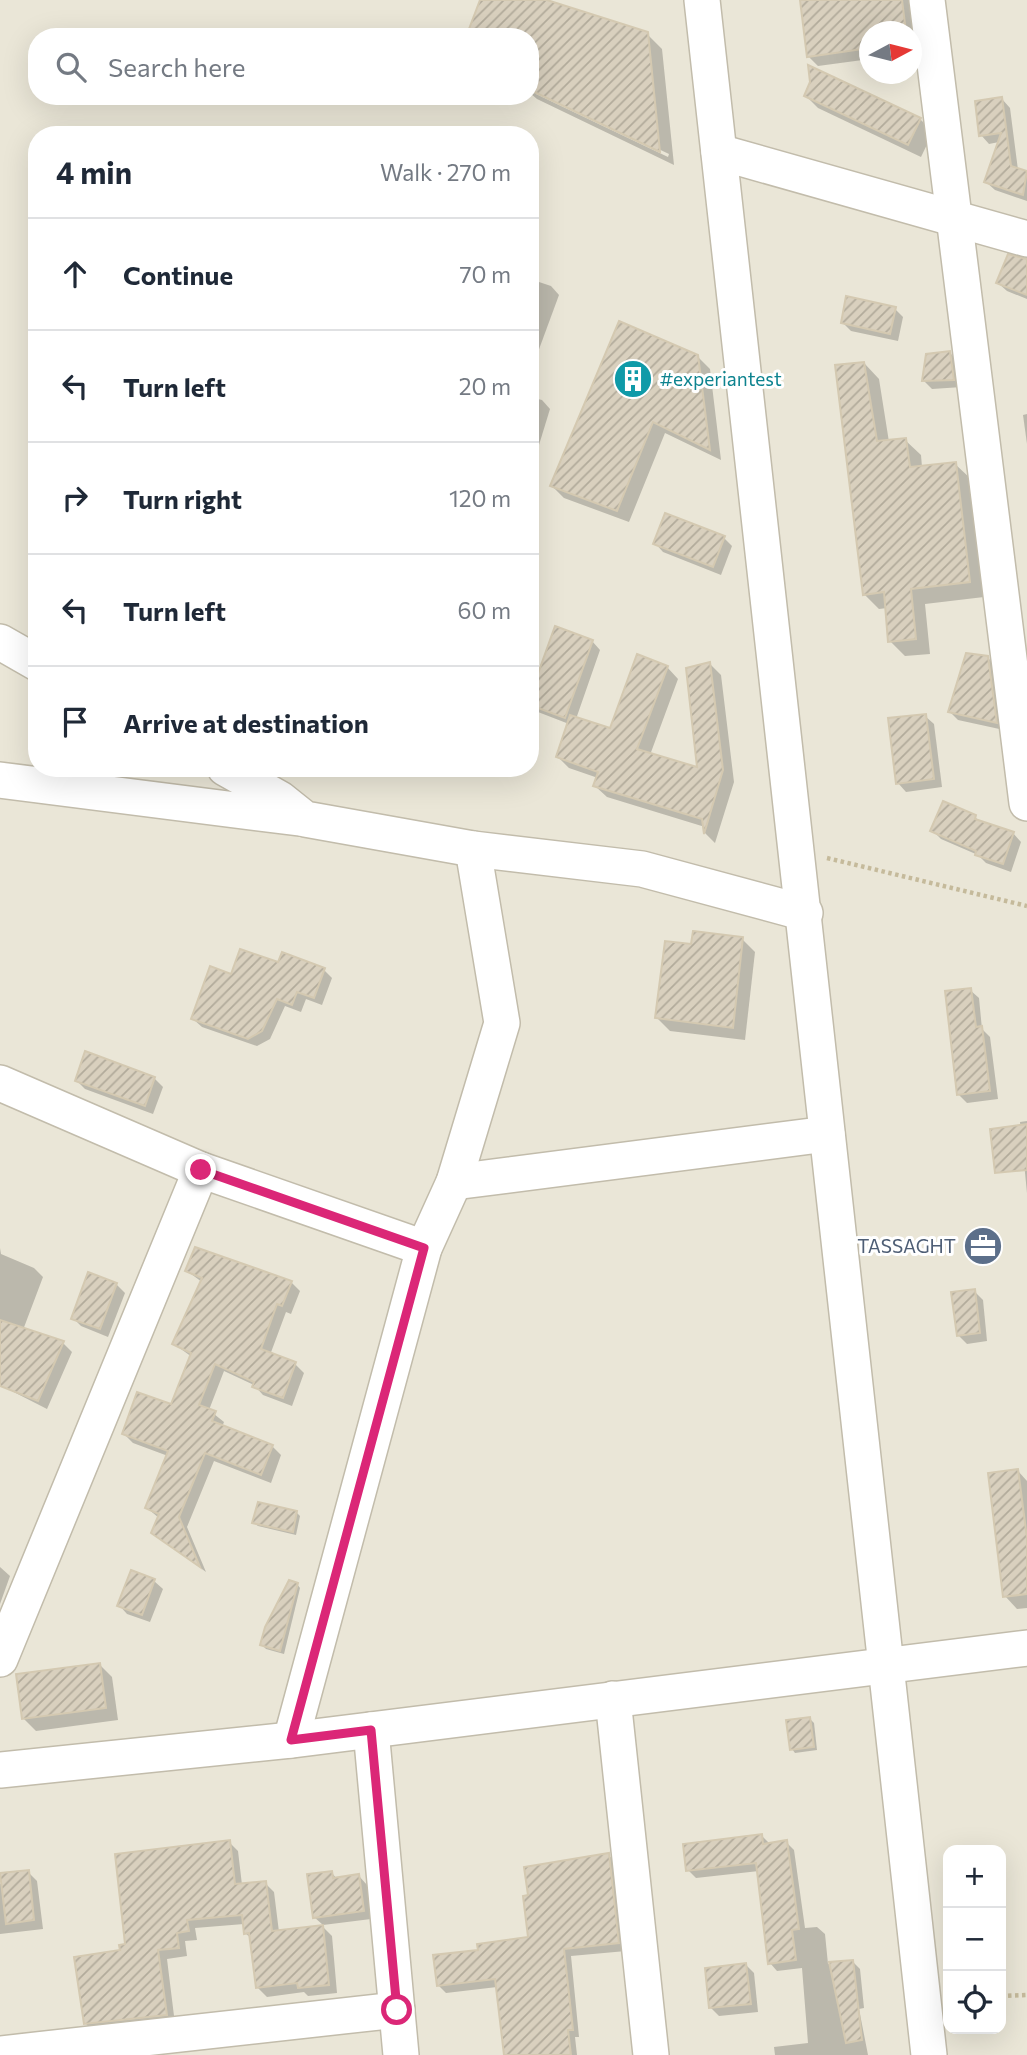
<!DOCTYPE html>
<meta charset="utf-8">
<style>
:root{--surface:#fff;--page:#f6f6f7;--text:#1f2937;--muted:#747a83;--line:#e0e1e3}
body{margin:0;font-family:Commissioner,sans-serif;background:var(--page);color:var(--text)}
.controls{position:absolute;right:21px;bottom:21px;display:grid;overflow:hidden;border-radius:14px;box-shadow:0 7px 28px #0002}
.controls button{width:63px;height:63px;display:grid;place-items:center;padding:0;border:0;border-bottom:2px solid var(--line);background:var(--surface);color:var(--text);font:35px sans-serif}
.compass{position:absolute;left:859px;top:21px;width:63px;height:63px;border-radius:50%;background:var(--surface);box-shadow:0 7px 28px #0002;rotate:83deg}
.stop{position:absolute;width:21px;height:21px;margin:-16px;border:5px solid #db2777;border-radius:50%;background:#fff}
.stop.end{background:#db2777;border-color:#fff;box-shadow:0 2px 7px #0008}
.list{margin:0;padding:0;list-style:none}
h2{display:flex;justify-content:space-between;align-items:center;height:91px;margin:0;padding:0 28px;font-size:30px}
h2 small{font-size:23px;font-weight:400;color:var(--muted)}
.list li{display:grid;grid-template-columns:46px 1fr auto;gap:21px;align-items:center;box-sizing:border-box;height:112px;padding:0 28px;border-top:2px solid var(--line)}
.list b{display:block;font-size:26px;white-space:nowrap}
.list em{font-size:23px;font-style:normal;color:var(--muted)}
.icon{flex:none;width:38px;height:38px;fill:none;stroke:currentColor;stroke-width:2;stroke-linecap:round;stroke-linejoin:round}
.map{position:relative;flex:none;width:1027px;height:2055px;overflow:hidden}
.search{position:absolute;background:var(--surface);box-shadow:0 7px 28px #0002;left:28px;top:28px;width:511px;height:77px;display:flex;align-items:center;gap:18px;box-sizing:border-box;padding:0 24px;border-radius:28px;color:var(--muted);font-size:26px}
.panel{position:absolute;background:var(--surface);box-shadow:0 7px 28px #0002;left:28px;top:126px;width:511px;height:651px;border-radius:28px}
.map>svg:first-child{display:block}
.residential{fill:#eae6d7;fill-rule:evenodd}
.shadow{fill:#0003;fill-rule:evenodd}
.building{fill:url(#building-hatch);stroke:#d4c9b1;stroke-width:2}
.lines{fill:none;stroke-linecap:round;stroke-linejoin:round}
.minor-casing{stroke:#c2bcab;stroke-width:38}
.path{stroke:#c5ba9b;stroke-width:4.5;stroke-dasharray:3.5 3.5;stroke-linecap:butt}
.minor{stroke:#fff;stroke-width:35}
.route{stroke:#db2777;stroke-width:9}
.labels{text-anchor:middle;stroke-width:6;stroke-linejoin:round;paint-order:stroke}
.culture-label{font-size:19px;fill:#0d838f;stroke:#fff;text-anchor:start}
.service-label{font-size:19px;fill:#4e5e75;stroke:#fff;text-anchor:end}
</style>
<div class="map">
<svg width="1027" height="2055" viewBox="0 0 1027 2055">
<defs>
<pattern id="building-hatch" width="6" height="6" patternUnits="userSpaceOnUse" patternTransform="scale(1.75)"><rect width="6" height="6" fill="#d9d0be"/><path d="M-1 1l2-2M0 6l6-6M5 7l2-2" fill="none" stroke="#b2ab9b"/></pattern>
</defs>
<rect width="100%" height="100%" fill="#f6f3ea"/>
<path class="residential" d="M0,0H1027V2055H0ZM870,32H912V74H870ZM37,37H530V96H37ZM37,135H530V768H37ZM948,1850H1001V2029H948Z"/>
<g class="shadow">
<path d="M482,0H521L647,34L662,49L674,165L537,99L530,93V37ZM536,91L669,154L668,157L536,94Z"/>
<path d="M802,0H910L917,53H912V32H870V59L818,66L808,56Z"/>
<path d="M806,96L920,119L933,132L921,157L818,108Z"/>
<path d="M1002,99L1010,108L1018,170L1027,173V201L995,190L986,182L999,142L989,144L981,135Z"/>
<path d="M1027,259V299L1007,291L998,283Z"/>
<path d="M530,279L551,286L559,295L531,371Z"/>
<path d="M895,309L903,317L898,341L851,331L843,323Z"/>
<path d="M950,353L958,361L962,387L932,389L924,381Z"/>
<path d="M697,356L710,369L721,460L665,433L629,522L564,498L552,486Z"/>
<path d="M864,363L879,379L889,442L905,440L921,455L922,467L955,464L971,479L984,597L925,604L930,654L905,656L890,641L887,608L879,609L864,594Z"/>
<path d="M530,397L542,400L550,409L531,471Z"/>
<path d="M1027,414V444L1023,415Z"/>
<path d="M724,538L732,546L721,575L663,552L655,543Z"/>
<path d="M592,641L600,650L576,719L611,731L667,667L678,679L650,755L699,770L709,663L721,675L734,782L715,843L705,833V827L607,797L595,786L598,778L569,768L558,757L569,724L538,712L530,705Z"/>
<path d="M988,658L996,666L1004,730L958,720L950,712Z"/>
<path d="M925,716L934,724L942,787L906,792L898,783Z"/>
<path d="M975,817L981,823L1013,833L1021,842L1011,872L986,863L978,855L941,839L933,831Z"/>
<path d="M742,939L755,952L745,1040L670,1031L657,1018L693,946Z"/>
<path d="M324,970L332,978L322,1005L306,999L301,1012L285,1006L270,1039L257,1046L202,1027L193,1019L233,976Z"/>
<path d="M970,990L979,998L982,1029L990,1037L998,1099L967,1103L959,1095Z"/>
<path d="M154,1078L163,1087L153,1114L85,1089L77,1081Z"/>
<path d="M1027,1121V1193L1020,1122Z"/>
<path d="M0,1248L1,1254L34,1268L43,1277L23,1330L63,1343L72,1352L47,1409L0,1385Z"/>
<path d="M187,1271L291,1282L300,1291L291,1314L286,1312L270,1355L295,1364L304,1373L292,1406L263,1395L254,1385L224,1371L209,1410L224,1422L222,1427L272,1446L281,1455L271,1483L214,1461L187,1527L206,1572L153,1533L159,1518L147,1508L168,1456L133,1443L124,1434L172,1406L192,1357L174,1344L202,1282Z"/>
<path d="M116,1284L125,1293L108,1337L81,1326L73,1318Z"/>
<path d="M974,1291L983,1300L987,1341L967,1344L958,1335Z"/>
<path d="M1018,1471L1027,1481V1608L1017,1609L1005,1596Z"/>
<path d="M296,1512L300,1516L296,1535L258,1526L254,1523Z"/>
<path d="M0,1567L10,1576L0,1604Z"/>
<path d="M154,1581L163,1589L150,1622L127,1614L119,1605Z"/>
<path d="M297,1584L300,1588L284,1654L266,1649L262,1645Z"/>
<path d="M100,1665L112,1677L118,1720L36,1731L23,1718Z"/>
<path d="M810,1719L814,1723L817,1750L795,1753L792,1749Z"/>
<path d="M762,1836L770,1844L786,1842L794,1850L805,1928L817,1927L825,1934L828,1964L852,1961L860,1969L864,2008L859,2009L868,2055H775L774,2047L808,2043L802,1968L777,1971L770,1963L759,1871L696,1878L688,1870Z"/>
<path d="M229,1842L238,1851L242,1885L265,1883L274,1892L279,1932L323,1927L332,1936L337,1993L308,1996L304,1992L267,1997L258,1988L252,1939L245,1933L244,1924L195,1928L197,1940L185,1941L187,1956L167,1959L175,2024L95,2033L86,2024L122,1952Z"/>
<path d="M608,1855L616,1862L626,1951L571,1956L579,2037H575L577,2055H506L497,1987L446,1993L438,1985L480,1951L530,1938Z"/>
<path d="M28,1872L37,1881L43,1929L0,1934V1884Z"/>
<path d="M332,1873L337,1879L359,1876L367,1885L371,1919L323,1925L314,1917Z"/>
<path d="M746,1965L754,1973L758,2012L719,2016L711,2008Z"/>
</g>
<g class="building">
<path d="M480,0H547L648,32L660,152L530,90V37H466Z"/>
<path d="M800,0H902L906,32H870V48L807,57Z"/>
<path d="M808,65L921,118L908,145L804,96L810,82Z"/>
<path d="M1002,97L1011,166L1027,171L1023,195L984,182L1001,133L979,136L975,101Z"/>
<path d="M1008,254L1027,259V295L996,283Z"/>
<path d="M846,296L896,307L890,334L841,323Z"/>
<path d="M619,321L698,355L710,450L653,422L617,511L550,486Z"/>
<path d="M950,351L954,380L922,381L926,354Z"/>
<path d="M864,362L877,441L906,438L910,467L956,462L970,582L911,589L916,639L888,642L884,592L863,595L835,365Z"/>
<path d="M665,513L725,536L713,567L653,544Z"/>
<path d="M555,626L593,640L565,718L530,705V696Z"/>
<path d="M966,653L988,656L997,723L948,712Z"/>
<path d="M637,654L668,666L637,749L697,767L686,668L710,662L723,770L704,834L702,819L593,786L598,772L556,757L570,715L610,728Z"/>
<path d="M926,714L934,779L896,784L888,718Z"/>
<path d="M943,801L976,815L975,819L1014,832L1003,864L975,855L976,851L930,831Z"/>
<path d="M693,931L743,937L733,1028L655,1018L665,941L691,944Z"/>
<path d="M240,949L278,962L282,952L325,968L314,998L297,992L292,1005L277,999L262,1031L248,1039L191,1019L210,966L231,974Z"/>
<path d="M971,988L976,1027L982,1026L990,1091L957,1095L945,991Z"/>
<path d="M85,1051L155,1077L145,1106L75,1081Z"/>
<path d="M1027,1124V1170L995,1173L990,1129Z"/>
<path d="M195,1247L292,1281L282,1306L277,1304L261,1349L296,1362L283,1398L252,1387L254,1382L215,1364L199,1405L216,1411L212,1421L273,1445L261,1475L205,1453L179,1517L200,1567L151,1533L159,1514L145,1508L168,1451L122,1434L137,1392L171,1404L191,1353L172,1344L202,1278L185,1271Z"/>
<path d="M88,1272L117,1283L100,1329L71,1319Z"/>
<path d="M975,1289L980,1333L957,1336L951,1292Z"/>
<path d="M0,1320L64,1341L38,1401L0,1386Z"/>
<path d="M1018,1469L1027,1538V1594L1003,1597L988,1473Z"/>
<path d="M258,1502L297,1511L293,1532L252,1523Z"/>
<path d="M131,1570L155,1579L142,1615L117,1606Z"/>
<path d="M289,1580L298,1583L280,1651L260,1645L265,1627Z"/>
<path d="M100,1663L106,1708L22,1719L16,1674Z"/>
<path d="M810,1717L814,1747L790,1750L786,1720Z"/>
<path d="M762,1834L763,1844L787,1840L799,1929L792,1930L796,1960L768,1964L756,1863L686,1871L683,1844Z"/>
<path d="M230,1840L235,1884L266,1881L272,1931L323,1925L329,1985L298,1988L297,1983L256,1988L249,1933L244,1934L242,1915L187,1920L189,1931L177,1933L179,1948L158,1950L167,2015L84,2024L74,1957L120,1950L119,1945L125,1944L115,1854Z"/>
<path d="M609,1853L619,1943L564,1949L573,2030H568L571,2055H504L495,1979L437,1986L433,1955L478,1950L477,1944L528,1937L523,1896L528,1895L524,1867Z"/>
<path d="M29,1870L34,1920L6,1924L0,1873Z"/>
<path d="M332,1871L333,1878L359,1874L364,1911L313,1918L307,1874Z"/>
<path d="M853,1960L862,2040L846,2043L829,1962Z"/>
<path d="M746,1963L751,2004L709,2008L705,1968Z"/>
</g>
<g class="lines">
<g class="minor-casing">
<g id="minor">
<path d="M702,0L929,2055"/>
<path d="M927,0L1027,803"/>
<path d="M719,152L1027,239"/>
<path d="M0,642L37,663"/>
<path d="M225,768L280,799L305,819L473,849L642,869L805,913"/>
<path d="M0,780L299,818"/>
<path d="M0,1083L201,1170L424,1248"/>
<path d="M454,1182L827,1134"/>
<path d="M0,1659L201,1170"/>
<path d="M613,1699L651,2055"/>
<path d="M371,1730L401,2055"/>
<path d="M291,1740L424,1248L454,1182L502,1023L473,849"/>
<path d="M0,1770L291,1740L1027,1648"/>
<path d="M0,2054L397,2010"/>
</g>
</g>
<g class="path">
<path d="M827,858L1027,906"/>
<path d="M1001,1996L1027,1995"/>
</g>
<use href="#minor" class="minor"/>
</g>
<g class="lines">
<path class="route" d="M201,1170L424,1248L291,1740L371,1730L397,2010"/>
</g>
<defs>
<g id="building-disc" transform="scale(2.0125)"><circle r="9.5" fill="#0f9aa8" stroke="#fff"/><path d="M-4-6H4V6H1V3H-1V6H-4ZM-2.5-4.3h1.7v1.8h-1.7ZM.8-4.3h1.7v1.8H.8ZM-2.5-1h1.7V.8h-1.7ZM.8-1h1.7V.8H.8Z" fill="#fff"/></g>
<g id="office-disc" transform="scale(2.0125)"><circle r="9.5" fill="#5c6f8a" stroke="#fff"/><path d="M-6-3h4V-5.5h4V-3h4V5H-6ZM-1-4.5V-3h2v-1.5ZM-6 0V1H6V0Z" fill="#fff"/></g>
</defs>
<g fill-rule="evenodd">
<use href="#building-disc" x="633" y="379"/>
<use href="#office-disc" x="983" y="1246"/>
</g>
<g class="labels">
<g class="culture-label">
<text x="660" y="386">#experiantest</text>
</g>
<g class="service-label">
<text x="956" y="1253">TASSAGHT</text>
</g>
</g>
</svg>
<div class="controls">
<button>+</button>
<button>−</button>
<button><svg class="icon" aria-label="locate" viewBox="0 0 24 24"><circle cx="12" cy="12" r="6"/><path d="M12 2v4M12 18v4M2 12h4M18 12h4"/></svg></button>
</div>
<svg class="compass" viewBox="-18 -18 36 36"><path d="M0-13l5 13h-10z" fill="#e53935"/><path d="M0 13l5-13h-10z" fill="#747a83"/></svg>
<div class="stop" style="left:397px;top:2010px"></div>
<div class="stop end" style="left:201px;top:1170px"></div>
<div class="search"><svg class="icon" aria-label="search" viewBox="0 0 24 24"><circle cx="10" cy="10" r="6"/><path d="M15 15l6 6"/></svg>Search here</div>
<section class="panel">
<h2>4 min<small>Walk · 270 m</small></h2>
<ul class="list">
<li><svg class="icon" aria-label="ahead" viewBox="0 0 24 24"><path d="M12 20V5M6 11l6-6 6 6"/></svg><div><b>Continue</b></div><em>70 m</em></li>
<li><svg class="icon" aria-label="left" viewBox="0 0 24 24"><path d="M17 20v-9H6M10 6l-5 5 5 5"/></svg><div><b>Turn left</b></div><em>20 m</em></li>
<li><svg class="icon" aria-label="right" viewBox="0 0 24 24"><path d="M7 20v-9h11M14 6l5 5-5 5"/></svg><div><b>Turn right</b></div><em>120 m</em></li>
<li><svg class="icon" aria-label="left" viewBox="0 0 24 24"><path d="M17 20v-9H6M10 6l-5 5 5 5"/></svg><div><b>Turn left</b></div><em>60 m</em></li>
<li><svg class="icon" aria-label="arrive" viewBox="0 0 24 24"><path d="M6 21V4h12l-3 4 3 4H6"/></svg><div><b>Arrive at destination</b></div></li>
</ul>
</section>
</div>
